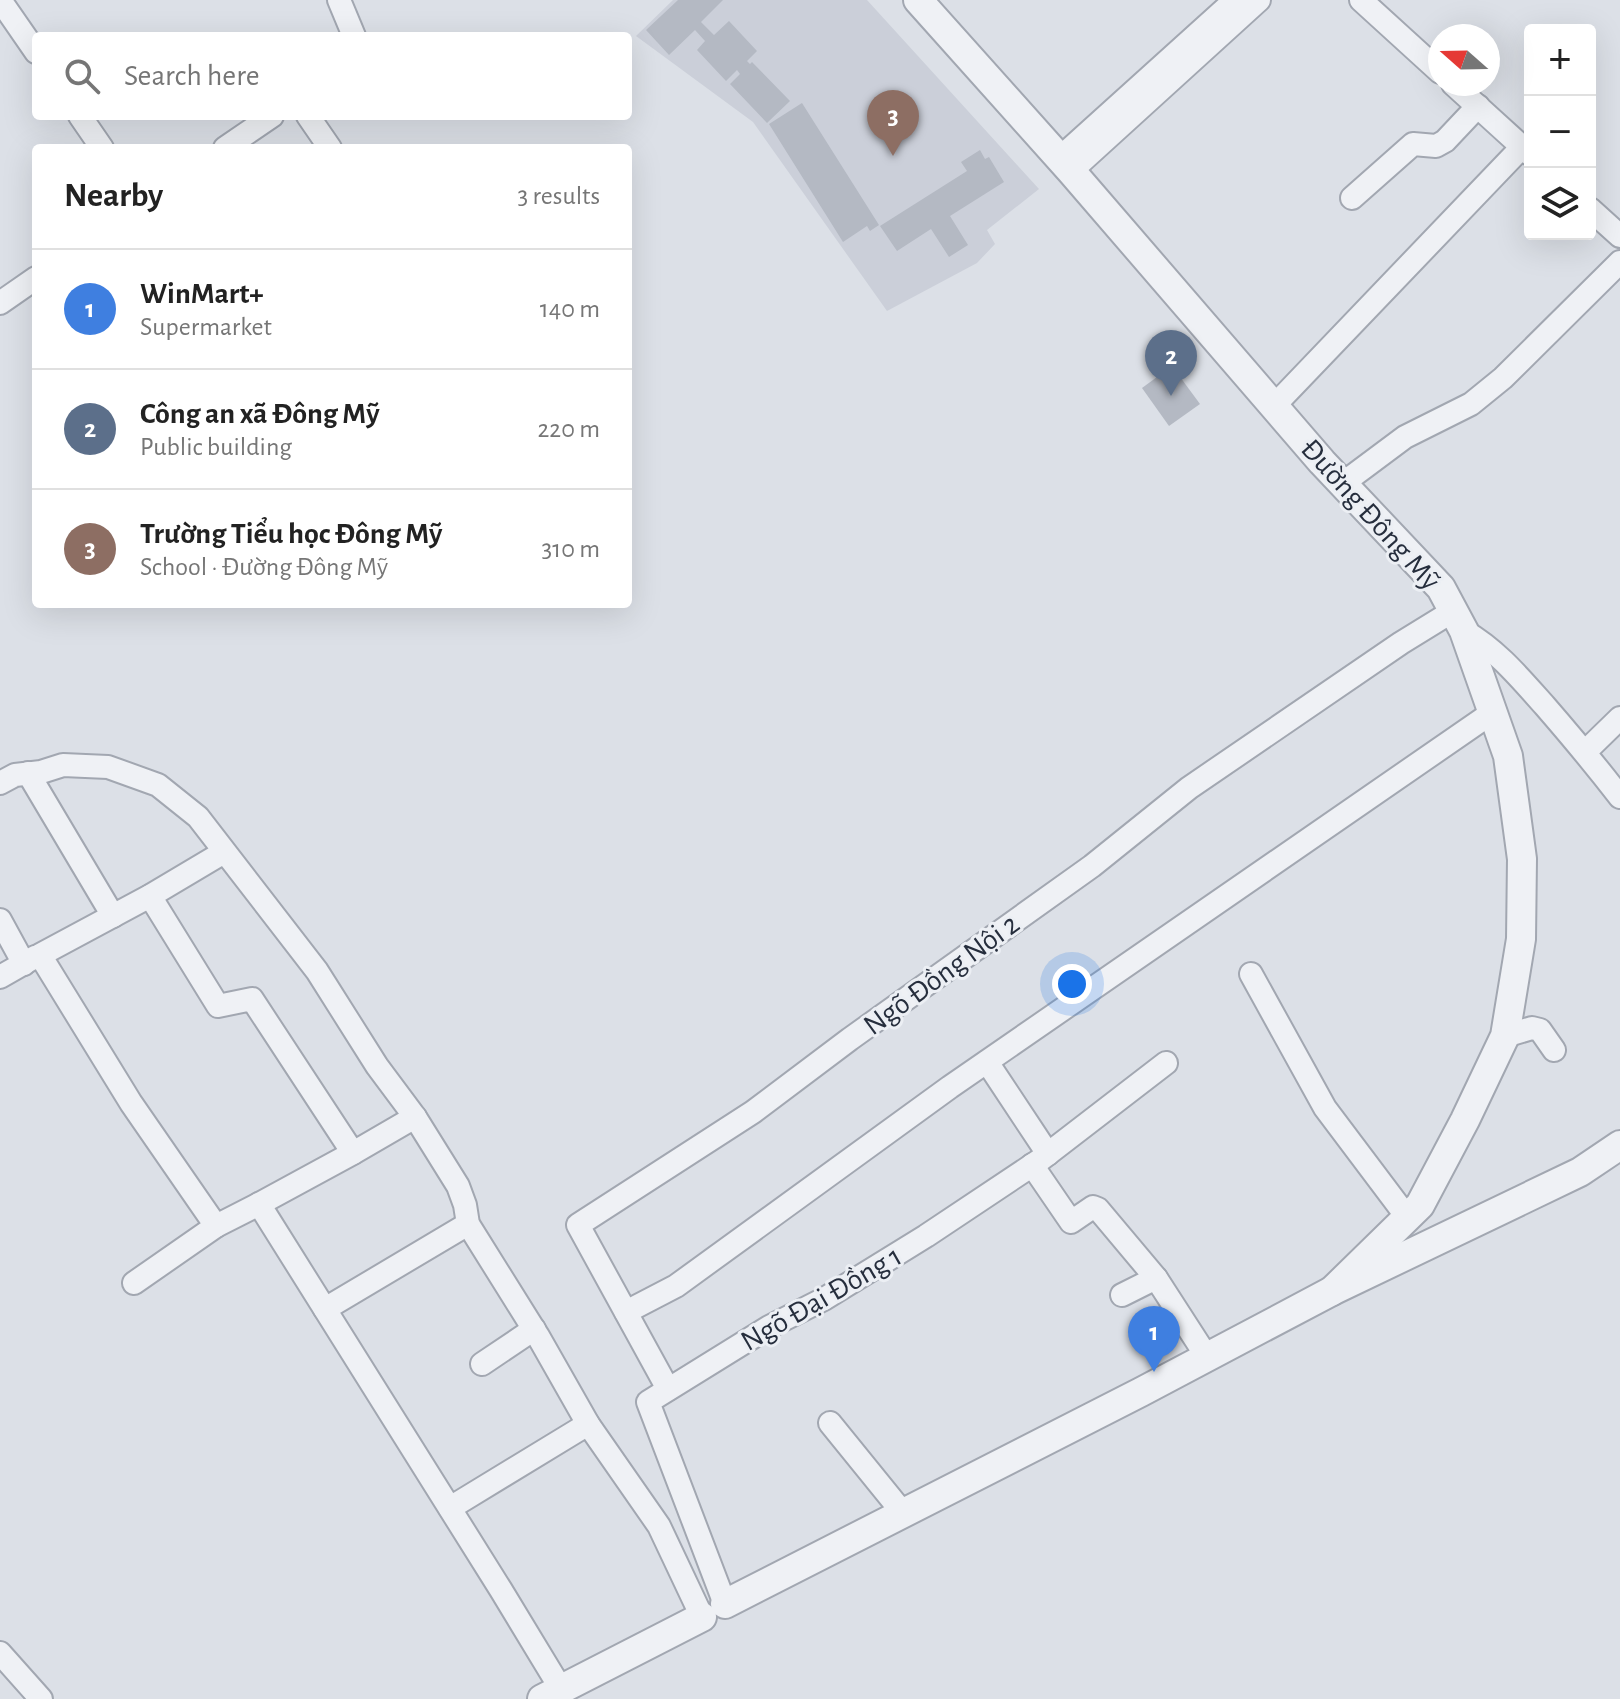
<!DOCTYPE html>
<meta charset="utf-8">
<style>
:root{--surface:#fff;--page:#f2f2f2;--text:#222;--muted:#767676;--line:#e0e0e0;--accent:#d93025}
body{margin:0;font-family:"Alegreya Sans",sans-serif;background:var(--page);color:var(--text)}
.controls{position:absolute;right:24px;top:24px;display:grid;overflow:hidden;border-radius:8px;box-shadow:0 8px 32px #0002}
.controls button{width:72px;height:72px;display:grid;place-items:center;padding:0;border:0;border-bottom:2px solid var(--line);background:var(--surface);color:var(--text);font:40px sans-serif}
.compass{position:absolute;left:1428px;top:24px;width:72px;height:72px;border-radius:50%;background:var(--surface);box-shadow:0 8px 32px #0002;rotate:290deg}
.you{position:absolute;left:1072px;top:984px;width:28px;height:28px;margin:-20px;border:6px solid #fff;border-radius:50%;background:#1a73e8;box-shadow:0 0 0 12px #1a73e833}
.badge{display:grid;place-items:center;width:52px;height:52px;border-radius:50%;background:var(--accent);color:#fff;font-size:26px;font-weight:700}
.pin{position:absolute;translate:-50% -66px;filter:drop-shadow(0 2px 4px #0008)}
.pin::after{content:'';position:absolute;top:42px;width:28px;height:24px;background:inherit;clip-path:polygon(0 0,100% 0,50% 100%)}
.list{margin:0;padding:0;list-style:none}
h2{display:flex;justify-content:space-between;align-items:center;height:104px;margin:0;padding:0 32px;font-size:34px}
h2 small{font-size:26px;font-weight:400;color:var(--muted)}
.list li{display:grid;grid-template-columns:52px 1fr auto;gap:24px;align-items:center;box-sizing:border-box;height:120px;padding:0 32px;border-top:2px solid var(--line)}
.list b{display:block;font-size:30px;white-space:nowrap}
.list p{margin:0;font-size:26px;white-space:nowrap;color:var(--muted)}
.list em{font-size:26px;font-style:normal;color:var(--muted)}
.icon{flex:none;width:44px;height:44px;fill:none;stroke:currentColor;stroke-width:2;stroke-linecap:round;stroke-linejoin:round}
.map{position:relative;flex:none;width:1620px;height:1699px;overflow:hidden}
.search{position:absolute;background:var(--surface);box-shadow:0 8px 32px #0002;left:32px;top:32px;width:600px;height:88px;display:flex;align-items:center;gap:20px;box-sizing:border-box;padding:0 28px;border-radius:8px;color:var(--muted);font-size:30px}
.panel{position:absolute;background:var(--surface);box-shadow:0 8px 32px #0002;left:32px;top:144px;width:600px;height:464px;border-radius:8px}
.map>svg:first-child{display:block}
.built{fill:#cbcfd9}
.building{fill:#b4b9c3}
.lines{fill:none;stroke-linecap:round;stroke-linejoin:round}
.minor-casing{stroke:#a2a7b1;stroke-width:26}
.tertiary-casing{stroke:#a2a7b1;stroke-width:32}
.minor{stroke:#eff1f5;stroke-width:22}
.tertiary{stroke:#eff1f5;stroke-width:28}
.labels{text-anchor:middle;stroke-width:6;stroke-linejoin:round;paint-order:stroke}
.street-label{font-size:30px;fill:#262e3d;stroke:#eceff4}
</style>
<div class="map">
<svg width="1620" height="1699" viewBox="0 0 1620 1699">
<rect width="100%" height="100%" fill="#dce0e7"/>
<path class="built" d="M673,0H867L1039,189L987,230L995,244L977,263L887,311L753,122L636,36Z"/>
<g class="building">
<path d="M678,0H723L701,22L714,35L729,21L757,51L747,61L750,64L752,62L790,101L767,123L730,84L740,74L737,70L726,81L697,50L705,41L695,30L669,55L646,30Z"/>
<path d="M802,103L879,225L870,231L867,226L843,242L769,124Z"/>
<path d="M980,150L985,159L989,157L1004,182L950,216L968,245L949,257L931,229L897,251L880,226L967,171L961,162Z"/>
<path d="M1172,366L1200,404L1169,426L1142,388Z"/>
</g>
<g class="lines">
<g class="minor-casing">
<g id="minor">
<path d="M0,0L36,52"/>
<path d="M339,0L354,36"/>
<path d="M1361,0L1440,72"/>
<path d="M1453,84L1530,154"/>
<path d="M80,116L102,148"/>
<path d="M308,116L330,148"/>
<path d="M225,148L272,116"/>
<path d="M1060,158L1235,0"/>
<path d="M1071,171L1259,0"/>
<path d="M1352,198L1413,144L1436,146L1445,141L1478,106"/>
<path d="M1590,209L1620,236"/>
<path d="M0,303L36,278"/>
<path d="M1274,406L1522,147"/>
<path d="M1342,484L1405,437L1471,404L1503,378L1620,262"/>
<path d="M1464,631C1497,650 1520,678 1545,706C1571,736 1596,766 1620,797"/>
<path d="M1585,752L1620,718"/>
<path d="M28,773L113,916"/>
<path d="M0,783L15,775L41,772L63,765L108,767L158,785L198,817L317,971L377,1066L415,1117L458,1186L465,1205L468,1224L538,1336L588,1424L659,1526L702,1617"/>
<path d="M224,852L150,896L40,955L131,1103L216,1226L259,1204L501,1590L561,1689"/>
<path d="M150,896L218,1006L252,999L353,1153"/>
<path d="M0,920L24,964"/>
<path d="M1251,974L1325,1108L1407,1217"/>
<path d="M0,977L35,957"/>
<path d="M1505,1036L1532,1028L1540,1030L1554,1050"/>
<path d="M987,1062L1048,1154"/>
<path d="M1032,1165L1071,1222L1093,1207L1098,1209L1156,1278"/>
<path d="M259,1204L353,1153L415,1117"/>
<path d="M134,1283L216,1226"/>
<path d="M1122,1295L1156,1278L1207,1357"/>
<path d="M325,1309L468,1224"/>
<path d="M626,1312L676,1286L950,1087L1493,712"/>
<path d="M482,1364L534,1329"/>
<path d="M668,1389L578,1225L753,1112L850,1039L1092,866L1189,788L1401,643L1453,611"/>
<path d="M830,1423L903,1513"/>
<path d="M450,1508L588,1424"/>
<path d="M725,1604L648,1402L769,1327L824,1299L926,1236L1040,1160L1166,1063"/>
<path d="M0,1653L41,1699"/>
</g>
</g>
<g class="tertiary-casing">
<g id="tertiary">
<path d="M918,0L1071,171L1322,462L1441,588L1464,631L1508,756L1522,859L1521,939L1505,1036L1465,1120L1420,1205L1332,1291"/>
<path d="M725,1604L1141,1392L1332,1291L1580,1172L1620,1145"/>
<path d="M542,1699L702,1617"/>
</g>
</g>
<use href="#minor" class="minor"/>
<use href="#tertiary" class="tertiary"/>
</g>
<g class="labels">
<g class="street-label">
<text transform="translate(1371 514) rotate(48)" y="10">Đường Đông Mỹ</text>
<text transform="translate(941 974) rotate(-36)" y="10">Ngõ Đồng Nội 2</text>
<text transform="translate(821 1298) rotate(-30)" y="10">Ngõ Đại Đồng 1</text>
</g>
</g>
</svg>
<div class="controls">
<button>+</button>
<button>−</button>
<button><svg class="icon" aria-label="layers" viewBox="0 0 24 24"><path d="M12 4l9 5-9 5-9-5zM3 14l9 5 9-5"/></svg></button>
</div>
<svg class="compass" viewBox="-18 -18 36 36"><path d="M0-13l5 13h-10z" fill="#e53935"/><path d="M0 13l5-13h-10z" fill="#767676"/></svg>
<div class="you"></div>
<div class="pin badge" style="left:1154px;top:1372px;background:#3f7fe0">1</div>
<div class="pin badge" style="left:1171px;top:396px;background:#5c6f8a">2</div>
<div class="pin badge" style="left:893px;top:156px;background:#8d6e63">3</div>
<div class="search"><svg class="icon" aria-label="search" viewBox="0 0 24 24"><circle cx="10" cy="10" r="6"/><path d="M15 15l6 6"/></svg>Search here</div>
<section class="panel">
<h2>Nearby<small>3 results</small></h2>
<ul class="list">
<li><span class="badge" style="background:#3f7fe0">1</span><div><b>WinMart+</b><p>Supermarket</p></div><em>140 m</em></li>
<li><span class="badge" style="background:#5c6f8a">2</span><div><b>Công an xã Đông Mỹ</b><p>Public building</p></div><em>220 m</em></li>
<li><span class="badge" style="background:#8d6e63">3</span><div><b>Trường Tiểu học Đông Mỹ</b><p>School · Đường Đông Mỹ</p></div><em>310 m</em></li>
</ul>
</section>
</div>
